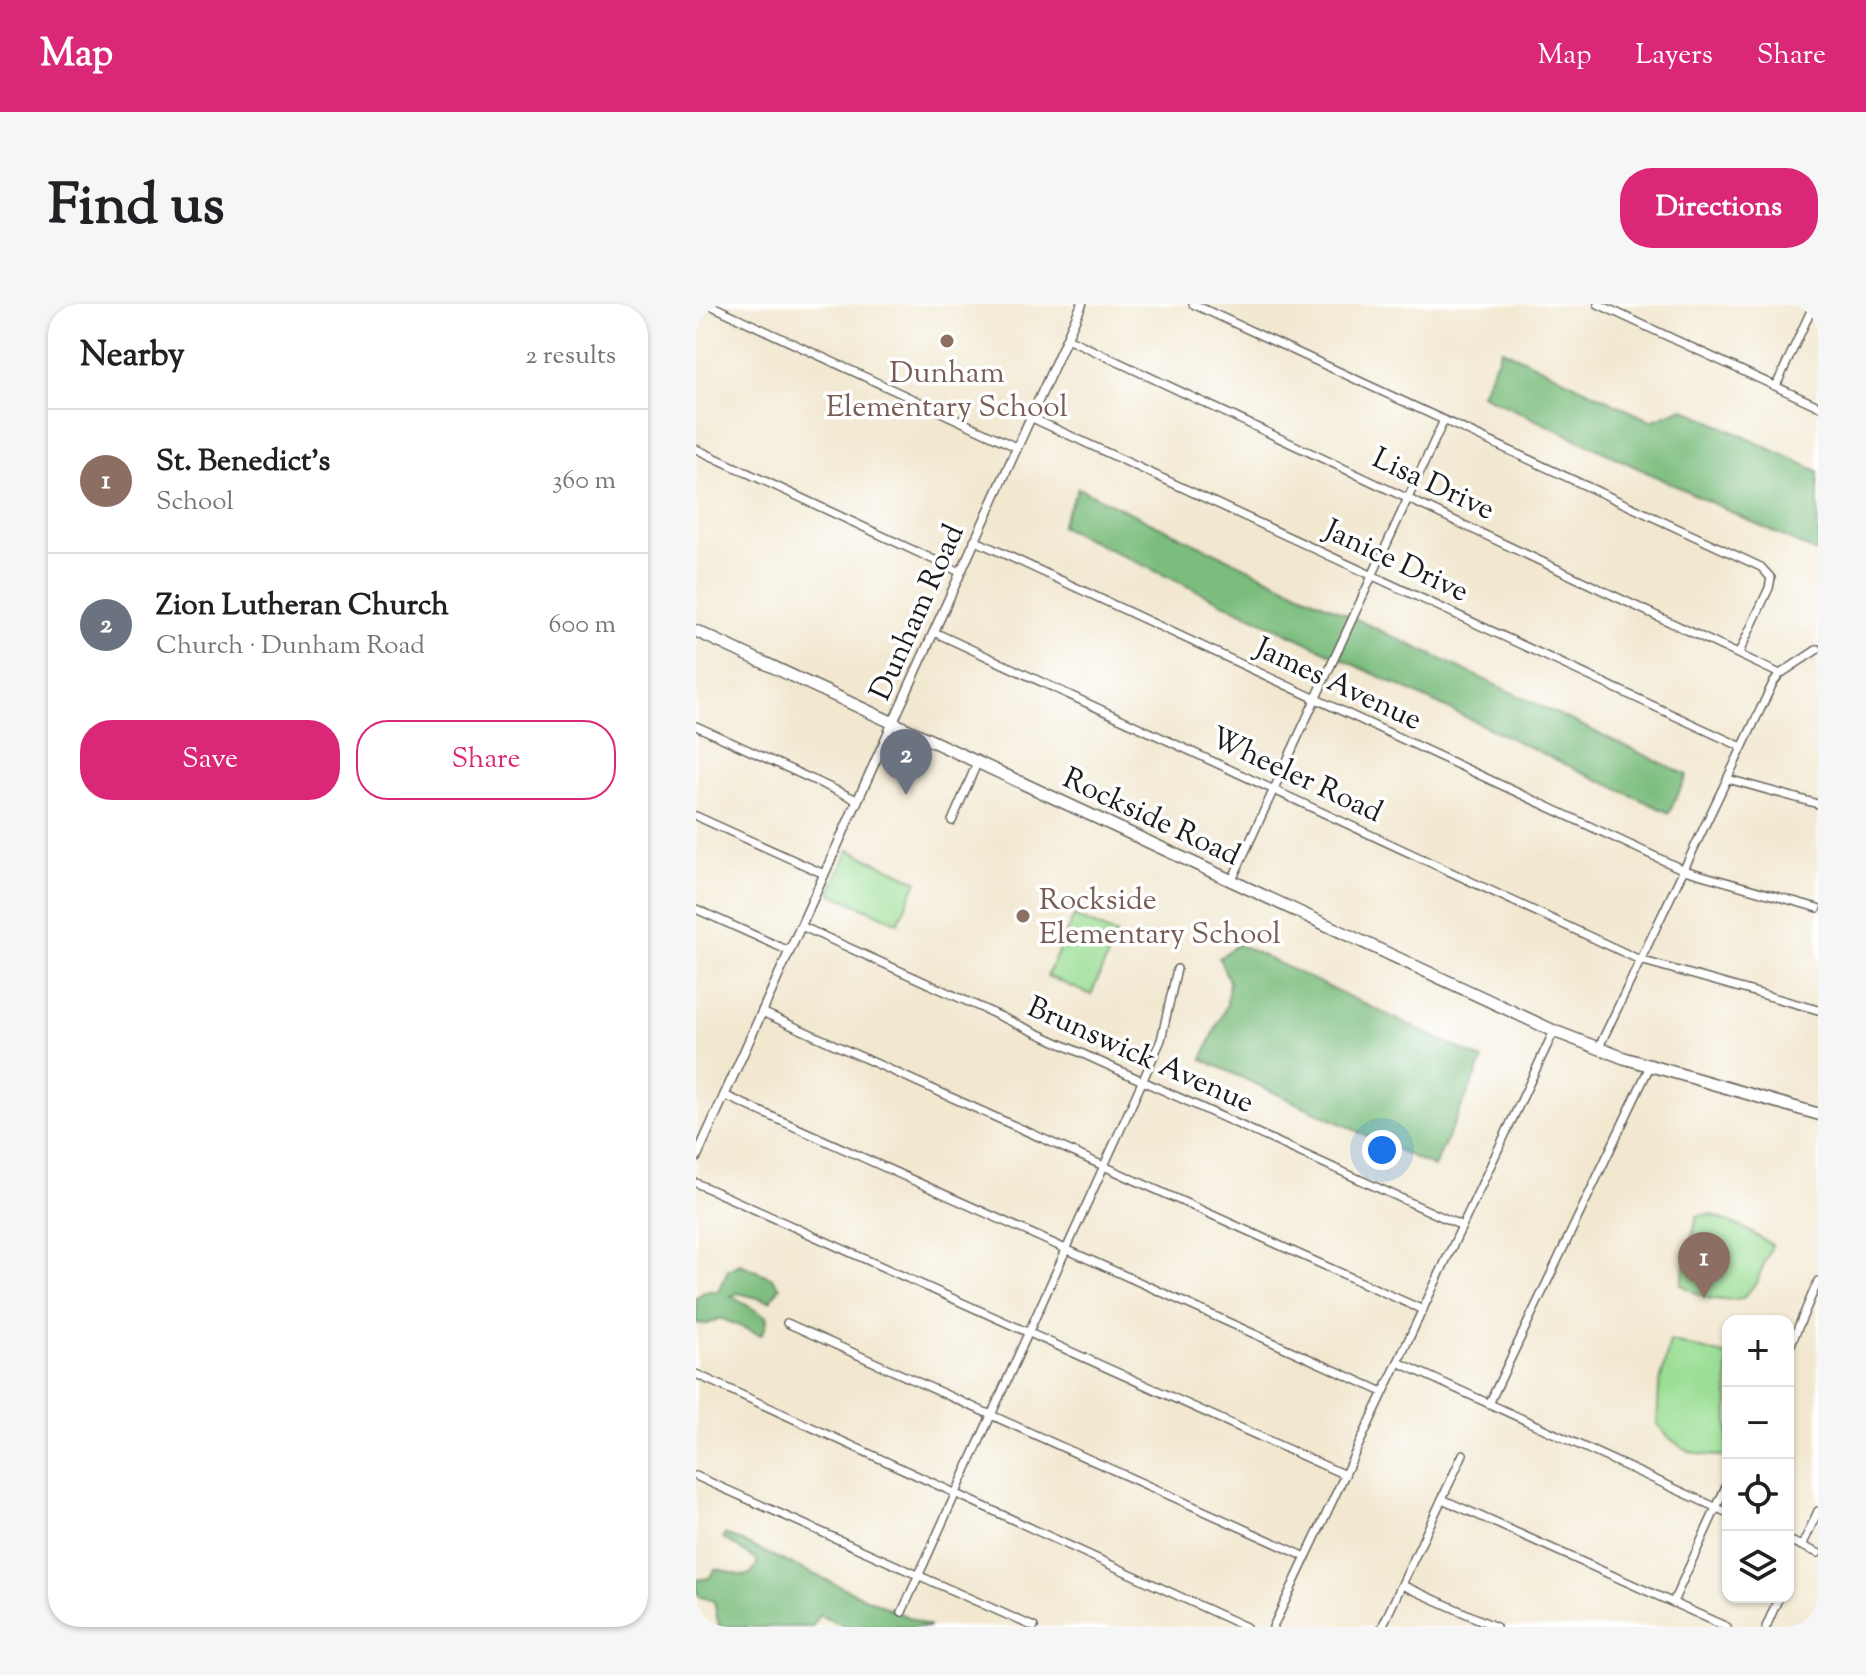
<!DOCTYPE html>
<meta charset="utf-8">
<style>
:root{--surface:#fff;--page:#f6f6f6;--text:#202124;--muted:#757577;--line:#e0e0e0;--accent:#db2777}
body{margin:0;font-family:"Sorts Mill Goudy",serif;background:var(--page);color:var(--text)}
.controls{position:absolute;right:24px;bottom:24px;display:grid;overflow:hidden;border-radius:16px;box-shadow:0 2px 6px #0004}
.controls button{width:72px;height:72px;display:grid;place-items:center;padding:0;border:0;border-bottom:2px solid var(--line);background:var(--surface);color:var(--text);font:40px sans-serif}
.you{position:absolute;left:686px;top:846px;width:28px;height:28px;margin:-20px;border:6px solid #fff;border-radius:50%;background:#1a73e8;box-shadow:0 0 0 12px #1a73e833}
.badge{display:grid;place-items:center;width:52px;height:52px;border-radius:50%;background:var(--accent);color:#fff;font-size:26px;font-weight:700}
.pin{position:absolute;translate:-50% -66px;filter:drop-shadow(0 2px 4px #0008)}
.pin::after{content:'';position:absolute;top:42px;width:28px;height:24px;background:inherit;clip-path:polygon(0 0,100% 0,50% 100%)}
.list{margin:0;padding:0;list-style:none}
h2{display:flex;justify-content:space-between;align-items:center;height:104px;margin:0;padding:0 32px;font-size:34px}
h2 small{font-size:26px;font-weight:400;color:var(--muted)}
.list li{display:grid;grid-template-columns:52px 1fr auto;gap:24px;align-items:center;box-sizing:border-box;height:144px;padding:0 32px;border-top:2px solid var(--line)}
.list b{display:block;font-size:30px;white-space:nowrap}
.list p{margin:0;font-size:26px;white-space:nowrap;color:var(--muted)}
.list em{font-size:26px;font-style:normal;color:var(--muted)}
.actions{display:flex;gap:16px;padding:24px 32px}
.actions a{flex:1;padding:18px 0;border:2px solid var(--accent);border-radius:32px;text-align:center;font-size:28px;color:var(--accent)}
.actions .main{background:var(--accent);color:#fff}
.icon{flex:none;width:44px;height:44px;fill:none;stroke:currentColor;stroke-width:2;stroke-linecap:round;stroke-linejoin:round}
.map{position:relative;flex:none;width:1122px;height:1323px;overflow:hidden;border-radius:32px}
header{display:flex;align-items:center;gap:48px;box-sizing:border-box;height:112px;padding:0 40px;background:var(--accent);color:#fff}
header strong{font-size:38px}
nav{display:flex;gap:44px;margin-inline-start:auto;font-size:28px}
.intro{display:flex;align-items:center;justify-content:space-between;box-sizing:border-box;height:192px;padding:0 48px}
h1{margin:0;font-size:56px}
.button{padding:20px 36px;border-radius:32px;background:var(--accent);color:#fff;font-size:28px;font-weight:700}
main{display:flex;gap:48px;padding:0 48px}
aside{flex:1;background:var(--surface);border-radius:32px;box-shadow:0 2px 6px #0004}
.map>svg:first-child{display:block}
.green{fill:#9bde95;stroke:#5c7d58;stroke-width:2}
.forest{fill:#7cbd7e;stroke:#4c6c4d;stroke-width:2}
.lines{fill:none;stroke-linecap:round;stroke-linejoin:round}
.minor-casing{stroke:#67635b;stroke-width:10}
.tertiary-casing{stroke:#67635b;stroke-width:11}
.primary-casing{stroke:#67635b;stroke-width:14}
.minor{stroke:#fff;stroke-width:7}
.tertiary{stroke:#fff;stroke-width:8}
.primary{stroke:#fff;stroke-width:11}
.education-dot{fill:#8d6e63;stroke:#fff;stroke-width:3}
.labels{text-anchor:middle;stroke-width:7;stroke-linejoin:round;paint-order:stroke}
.education-label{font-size:30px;fill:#785e54;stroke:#fff}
.street-label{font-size:30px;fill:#1c1c1c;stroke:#fff}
</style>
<header>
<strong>Map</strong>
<nav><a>Map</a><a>Layers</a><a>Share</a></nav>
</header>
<div class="intro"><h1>Find us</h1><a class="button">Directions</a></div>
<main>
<aside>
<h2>Nearby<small>2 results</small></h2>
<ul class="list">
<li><span class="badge" style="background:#8d6e63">1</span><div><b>St. Benedict's</b><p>School</p></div><em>360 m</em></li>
<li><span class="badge" style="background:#6b7280">2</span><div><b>Zion Lutheran Church</b><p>Church · Dunham Road</p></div><em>600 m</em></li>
</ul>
<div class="actions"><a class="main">Save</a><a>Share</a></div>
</aside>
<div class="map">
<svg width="1122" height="1323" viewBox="0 0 1122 1323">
<rect width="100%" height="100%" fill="#fff"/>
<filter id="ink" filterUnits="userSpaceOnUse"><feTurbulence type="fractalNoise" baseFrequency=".0125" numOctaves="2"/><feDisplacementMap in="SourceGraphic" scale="16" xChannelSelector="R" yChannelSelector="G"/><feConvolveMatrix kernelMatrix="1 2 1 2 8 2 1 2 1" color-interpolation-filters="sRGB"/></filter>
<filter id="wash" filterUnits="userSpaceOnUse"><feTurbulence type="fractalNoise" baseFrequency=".006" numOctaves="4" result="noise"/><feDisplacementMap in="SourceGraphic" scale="32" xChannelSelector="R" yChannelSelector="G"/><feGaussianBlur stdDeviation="1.8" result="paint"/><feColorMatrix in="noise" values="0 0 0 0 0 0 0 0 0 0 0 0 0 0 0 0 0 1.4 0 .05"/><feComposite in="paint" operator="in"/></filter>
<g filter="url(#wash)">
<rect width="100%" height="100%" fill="#f2e8d0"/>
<g class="green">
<path d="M153,546L221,577L202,619L134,589Z"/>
<path d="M378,612L421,631L395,691L351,672Z"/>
<path d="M1014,910L1047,924L1076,941L1060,979L1047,994C1018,998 1009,996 985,980L1001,912Z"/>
<path d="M974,1037L1032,1052V1152C998,1152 983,1148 961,1120L963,1083Z"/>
</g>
<g class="forest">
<path d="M806,45L955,117L987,104L1122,167V249L785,90Z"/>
<path d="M382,184L991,471L973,509L364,222Z"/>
<path d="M542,640L787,756L738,863L506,755L531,700L533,677L523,654Z"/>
<path d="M44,960L75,973L84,983L74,997L42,989L35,992L71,1013L70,1022L65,1031L24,1014L12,1020L0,1019V994L9,987H22L32,966Z"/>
<path d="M29,1230L234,1323H150L123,1311L117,1323H23L18,1297L2,1292L0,1276L13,1274L19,1265C35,1264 53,1285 62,1257L27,1234Z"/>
</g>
</g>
<g filter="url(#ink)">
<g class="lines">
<g class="minor-casing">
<g id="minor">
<path d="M12,0L320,143"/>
<path d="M497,0L1065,263L1075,274L1073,284L1043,349"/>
<path d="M902,0L1122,102"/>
<path d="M371,34L1084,370"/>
<path d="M1080,82L1118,0"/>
<path d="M334,113L1046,443"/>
<path d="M0,145L264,268"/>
<path d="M278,236L988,566L1122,604"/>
<path d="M238,328L944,656L1122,706"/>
<path d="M0,422L161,496"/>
<path d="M1032,475L1122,500"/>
<path d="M0,512L128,570"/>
<path d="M256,517L282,457"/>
<path d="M536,576L748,116"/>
<path d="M0,605L93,647"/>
<path d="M105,622L766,922"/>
<path d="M66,708L727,1006"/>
<path d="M902,745L1077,379L1084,370L1122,345"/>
<path d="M28,791L687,1088"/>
<path d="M0,879L649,1171"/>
<path d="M91,1019L610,1253"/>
<path d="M1092,1047L1122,977"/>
<path d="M702,1058L1032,1209"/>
<path d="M0,1070L550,1323"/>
<path d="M793,1100L954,762"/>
<path d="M0,1172L338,1323"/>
<path d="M746,1195L1031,1323"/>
<path d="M1092,1236L1122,1249"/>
<path d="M1106,1242L1122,1207"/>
<path d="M706,1281L800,1323"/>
<path d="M977,1298L1032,1178"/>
<path d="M206,1308L465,736L481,665"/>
<path d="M577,1323L858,727"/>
<path d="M686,1323L767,1150"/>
<path d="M1070,1323L1083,1293"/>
</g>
</g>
<g class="tertiary-casing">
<path id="tertiary" d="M0,854L386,0"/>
</g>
<g class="primary-casing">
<path id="primary" d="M0,327L858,727L928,754L1122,810"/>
</g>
<use href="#minor" class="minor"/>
<use href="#tertiary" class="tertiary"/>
<use href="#primary" class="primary"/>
</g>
</g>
<g class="education-dot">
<circle cx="251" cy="37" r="8"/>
<circle cx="327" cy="612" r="8"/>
</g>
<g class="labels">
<g class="education-label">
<text x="251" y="78">Dunham<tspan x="251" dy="34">Elementary School</tspan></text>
<text x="343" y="605" text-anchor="start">Rockside<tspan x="343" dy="34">Elementary School</tspan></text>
</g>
<g class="street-label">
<text transform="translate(738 179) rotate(25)" y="10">Lisa Drive</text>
<text transform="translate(701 256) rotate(25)" y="10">Janice Drive</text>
<text transform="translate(220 308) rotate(-66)" y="10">Dunham Road</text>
<text transform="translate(643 379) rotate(25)" y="10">James Avenue</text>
<text transform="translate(601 470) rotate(25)" y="10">Wheeler Road</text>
<text transform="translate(456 512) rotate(25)" y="10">Rockside Road</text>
<text transform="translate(445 750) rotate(24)" y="10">Brunswick Avenue</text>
</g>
</g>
</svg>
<div class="controls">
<button>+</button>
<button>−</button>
<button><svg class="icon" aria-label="locate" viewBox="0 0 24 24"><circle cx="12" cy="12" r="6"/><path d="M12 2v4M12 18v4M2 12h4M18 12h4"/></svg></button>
<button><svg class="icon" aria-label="layers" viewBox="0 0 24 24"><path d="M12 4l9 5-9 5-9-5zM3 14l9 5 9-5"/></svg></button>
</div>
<div class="you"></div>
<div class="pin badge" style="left:1008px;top:994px;background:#8d6e63">1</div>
<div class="pin badge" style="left:210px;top:491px;background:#6b7280">2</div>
</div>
</main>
